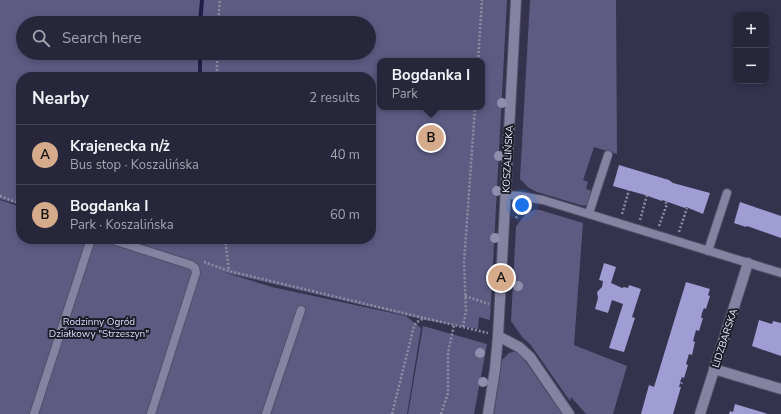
<!DOCTYPE html>
<meta charset="utf-8">
<style>
:root{--surface:#27263a;--page:#2f2e42;--text:#f1f3f6;--muted:#a4a5af;--line:#434354;--accent:#d6ab8b}
body{margin:0;font-family:"Nunito Sans",sans-serif;background:var(--page);color:var(--text)}
.controls{position:absolute;right:12px;top:12px;display:grid;overflow:hidden;border-radius:8px;box-shadow:0 2px 6px #0003}
.controls button{width:36px;height:36px;display:grid;place-items:center;padding:0;border:0;border-bottom:1px solid var(--line);background:var(--surface);color:var(--text);font:20px sans-serif}
.you{position:absolute;left:522px;top:205px;width:14px;height:14px;margin:-10px;border:3px solid #fff;border-radius:50%;background:#1a73e8;box-shadow:0 0 0 6px #1a73e833}
.badge{display:grid;place-items:center;width:26px;height:26px;border-radius:50%;background:var(--accent);color:#111;font-size:13px;font-weight:700}
.pin{position:absolute;translate:-50% -50%;border:2px solid #fff;box-shadow:0 1px 4px #0006}
.popup{position:absolute;left:377px;top:58px;width:108px;height:52px;box-sizing:border-box;display:grid;place-content:center;border-radius:8px;background:var(--surface);filter:drop-shadow(0 1px 3px #0005);font-size:13px;white-space:nowrap;color:var(--muted)}
.popup b{font-size:15px;color:var(--text)}
.popup::after{content:'';position:absolute;left:50%;top:100%;margin-left:-8px;border:8px solid transparent;border-top-color:var(--surface)}
.list{margin:0;padding:0;list-style:none}
h2{display:flex;justify-content:space-between;align-items:center;height:52px;margin:0;padding:0 16px;font-size:17px}
h2 small{font-size:13px;font-weight:400;color:var(--muted)}
.list li{display:grid;grid-template-columns:26px 1fr auto;gap:12px;align-items:center;box-sizing:border-box;height:60px;padding:0 16px;border-top:1px solid var(--line)}
.list b{display:block;font-size:15px;white-space:nowrap}
.list p{margin:0;font-size:13px;white-space:nowrap;color:var(--muted)}
.list em{font-size:13px;font-style:normal;color:var(--muted)}
.icon{flex:none;width:22px;height:22px;fill:none;stroke:currentColor;stroke-width:2;stroke-linecap:round;stroke-linejoin:round}
.map{position:relative;flex:none;width:781px;height:414px;overflow:hidden}
.search{position:absolute;background:var(--surface);box-shadow:0 2px 6px #0003;left:16px;top:16px;width:360px;height:44px;display:flex;align-items:center;gap:10px;box-sizing:border-box;padding:0 14px;border-radius:22px;color:var(--muted);font-size:15px}
.panel{position:absolute;background:var(--surface);box-shadow:0 2px 6px #0003;left:16px;top:72px;width:360px;height:172px;border-radius:16px}
.map>svg:first-child{display:block}
.green{fill:#5e5b83;fill-rule:evenodd}
.lines{fill:none;stroke-linecap:round;stroke-linejoin:round}
.stream{stroke:#231c49;stroke-width:4}
.building{fill:#a09dd4}
.lane-casing{stroke:#524f66;stroke-width:10}
.street-casing{stroke:#524f66;stroke-width:12}
.secondary-casing{stroke:#524f66;stroke-width:12}
.path{stroke:#8e8da3;stroke-width:2.5;stroke-dasharray:2 2;stroke-linecap:butt}
.lane{stroke:#8483a2;stroke-width:8}
.street{stroke:#8483a2;stroke-width:10}
.secondary{stroke:#8483a2;stroke-width:10}
.tree{fill:#8f8eac}
.labels{text-anchor:middle;stroke-width:4;stroke-linejoin:round;paint-order:stroke}
.street-label{font-size:10px;fill:#eaeafb;stroke:#1c1c28}
.park-label{font-size:10px;fill:#dadafa;stroke:#1c1c28}
</style>
<div class="map">
<svg width="781" height="414" viewBox="0 0 781 414">
<rect width="100%" height="100%" fill="#34324d"/>
<g class="green">
<path d="M0,0H507L490,320L479,317L478,329L425,320L223,272L272,287L406,316L421,328L407,414H0V200L21,207V239H119L202,266L129,239H371V77H21V205L0,199ZM23,23H369V53H23ZM380,61H482V107H380Z"/>
<path d="M530,0H616L617,154L594,147L583,180L588,182L586,189L592,191L588,204L584,206L537,192L529,188L520,179Z"/>
<path d="M534,210H540L583,223L574,345L627,366L613,414H586L571,397L570,401L530,344L523,338L511,321L516,227C521,219 525,213 534,210Z"/>
<path d="M423,326L487,344L474,414H408Z"/>
<path d="M516,351L521,355L562,414H494L502,360L509,353Z"/>
</g>
<g class="lines">
<g class="stream">
<path d="M200,23L202,0"/>
<path d="M200,53V77"/>
</g>
</g>
<g class="building">
<path d="M619,165L669,180L673,183L710,193L703,214L686,207L685,208L665,201L663,200L662,201L645,195L613,186Z"/>
<path d="M740,202L781,216V238L747,226L746,227L734,223Z"/>
<path d="M604,263L616,267L611,283L622,288L624,287L628,288L629,285L641,289L632,317L635,318L624,352L609,348L623,304L612,300L608,313L595,309L598,298L597,292L602,287L603,281L599,280Z"/>
<path d="M686,282L710,289L708,295L710,296L706,309L704,308L702,313L701,318H703L699,331L696,330L693,341L695,342L692,355L689,354L686,364L688,365L684,378L682,377L680,382L683,383L682,384L680,383L679,387H681L673,414H641L649,385L654,387Z"/>
<path d="M759,320L772,324L773,321L781,323V356L752,346Z"/>
<path d="M735,404L768,414H729L730,411L733,412Z"/>
</g>
<g class="lines">
<g class="lane-casing">
<g id="lane">
<path d="M506,195L520,196L543,200L781,273"/>
<path d="M589,213L608,155"/>
<path d="M110,239L191,265L195,268L196,273L151,414"/>
<path d="M708,251L727,193"/>
<path d="M34,414L90,242L93,239"/>
<path d="M266,414L301,310"/>
</g>
</g>
<g class="street-casing">
<g id="street">
<path d="M498,336L519,347L530,357L569,414"/>
<path d="M714,369L781,389"/>
<path d="M700,414L748,263"/>
</g>
</g>
<g class="secondary-casing">
<path id="secondary" d="M488,414L495,369L498,336L516,0"/>
</g>
<g class="path">
<path d="M218,23L220,0"/>
<path d="M217,53V77"/>
<path d="M478,61L482,0"/>
<path d="M0,196L21,204"/>
<path d="M622,214L629,190"/>
<path d="M516,218L519,213L527,208"/>
<path d="M640,220L647,195"/>
<path d="M659,226L667,204L665,201"/>
<path d="M679,232L687,208"/>
<path d="M225,239L229,271"/>
<path d="M204,262L229,271L424,318"/>
<path d="M465,296L489,304"/>
<path d="M463,327L466,311L464,263L475,107"/>
<path d="M392,414L414,326L417,322L424,318L488,333"/>
<path d="M441,414L448,393V353L454,325"/>
</g>
<use href="#lane" class="lane"/>
<use href="#street" class="street"/>
<use href="#secondary" class="secondary"/>
</g>
<g class="tree">
<circle cx="502" cy="103" r="5"/>
<circle cx="499" cy="156" r="5"/>
<circle cx="497" cy="191" r="5"/>
<circle cx="495" cy="238" r="5"/>
<circle cx="518" cy="286" r="5"/>
<circle cx="480" cy="353" r="5"/>
<circle cx="483" cy="382" r="5"/>
</g>
<g class="labels">
<g class="street-label">
<text transform="translate(507 159) rotate(-87)" y="4">KOSZALIŃSKA</text>
<text transform="translate(724 338) rotate(-72)" y="4">LIDZBARSKA</text>
</g>
<g class="park-label">
<text x="99" y="325">Rodzinny Ogród<tspan x="99" dy="12">Działkowy "Strzeszyn"</tspan></text>
</g>
</g>
</svg>
<div class="controls">
<button>+</button>
<button>−</button>
</div>
<div class="you"></div>
<div class="pin badge" style="left:501px;top:278px">A</div>
<div class="pin badge" style="left:431px;top:138px">B</div>
<div class="popup"><b>Bogdanka I</b>Park</div>
<div class="search"><svg class="icon" aria-label="search" viewBox="0 0 24 24"><circle cx="10" cy="10" r="6"/><path d="M15 15l6 6"/></svg>Search here</div>
<section class="panel">
<h2>Nearby<small>2 results</small></h2>
<ul class="list">
<li><span class="badge">A</span><div><b>Krajenecka n/ż</b><p>Bus stop · Koszalińska</p></div><em>40 m</em></li>
<li><span class="badge">B</span><div><b>Bogdanka I</b><p>Park · Koszalińska</p></div><em>60 m</em></li>
</ul>
</section>
</div>
